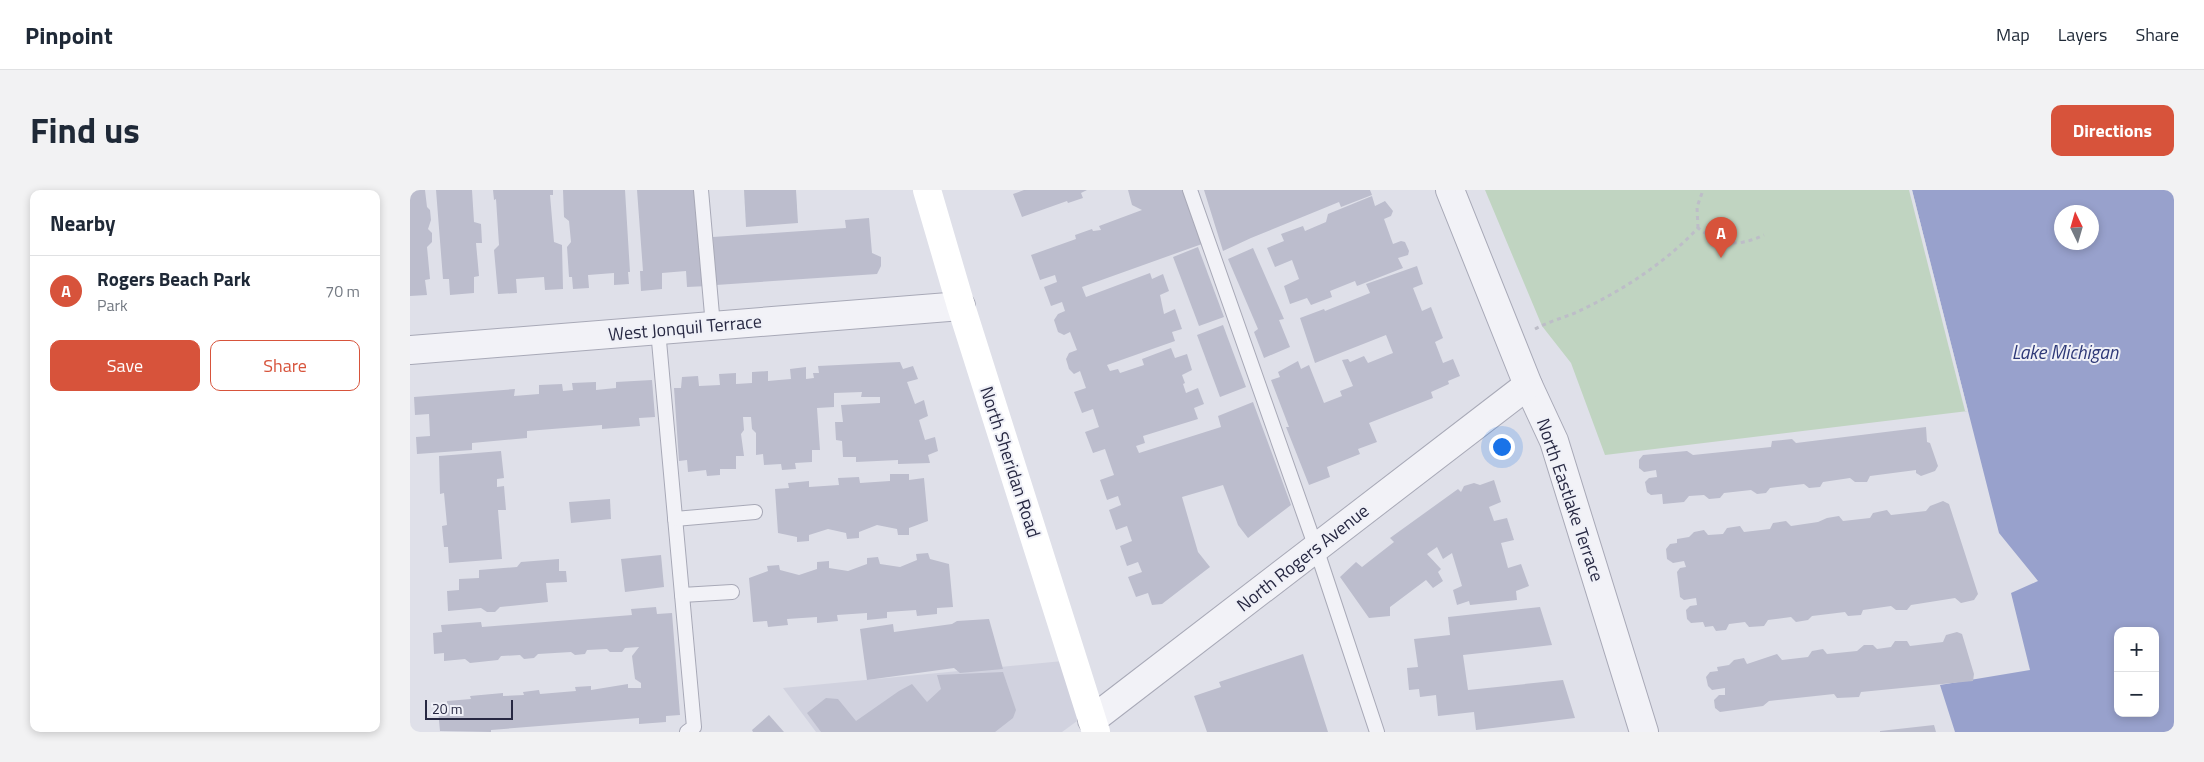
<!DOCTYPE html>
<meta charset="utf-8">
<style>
:root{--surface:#fff;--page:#f2f2f3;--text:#1f2937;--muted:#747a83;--line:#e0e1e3;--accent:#d7533b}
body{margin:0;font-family:"Titillium Web",sans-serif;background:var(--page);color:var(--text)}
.controls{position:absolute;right:15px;bottom:15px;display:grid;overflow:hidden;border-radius:10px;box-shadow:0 2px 8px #0003}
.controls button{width:45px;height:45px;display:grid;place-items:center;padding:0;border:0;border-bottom:1px solid var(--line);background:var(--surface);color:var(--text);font:25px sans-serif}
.compass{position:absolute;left:1644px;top:15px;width:45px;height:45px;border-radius:50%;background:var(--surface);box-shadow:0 2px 8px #0003;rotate:355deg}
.scale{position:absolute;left:15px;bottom:12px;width:88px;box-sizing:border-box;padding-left:5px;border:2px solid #272842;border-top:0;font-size:14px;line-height:18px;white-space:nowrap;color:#272842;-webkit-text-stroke:4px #eff0f7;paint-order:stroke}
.you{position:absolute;left:1091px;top:256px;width:18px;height:18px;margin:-12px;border:4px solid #fff;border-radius:50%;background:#1a73e8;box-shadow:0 0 0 8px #1a73e833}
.badge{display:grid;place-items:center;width:32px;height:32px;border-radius:50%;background:var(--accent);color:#fff;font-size:16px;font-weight:700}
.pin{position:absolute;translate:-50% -41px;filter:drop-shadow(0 1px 2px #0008)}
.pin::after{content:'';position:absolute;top:26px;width:18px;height:15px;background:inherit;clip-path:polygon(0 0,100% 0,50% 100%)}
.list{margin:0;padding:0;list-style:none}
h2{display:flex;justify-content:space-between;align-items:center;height:65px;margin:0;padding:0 20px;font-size:21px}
h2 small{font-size:16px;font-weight:400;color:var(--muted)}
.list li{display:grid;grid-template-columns:32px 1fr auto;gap:15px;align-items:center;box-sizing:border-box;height:70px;padding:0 20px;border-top:1px solid var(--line)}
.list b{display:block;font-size:19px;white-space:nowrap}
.list p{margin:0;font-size:16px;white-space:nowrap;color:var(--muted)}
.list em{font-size:16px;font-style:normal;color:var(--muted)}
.actions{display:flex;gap:10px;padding:15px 20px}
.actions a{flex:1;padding:11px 0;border:1px solid var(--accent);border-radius:10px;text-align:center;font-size:18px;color:var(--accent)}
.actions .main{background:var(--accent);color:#fff}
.map{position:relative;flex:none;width:1764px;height:542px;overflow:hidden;border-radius:10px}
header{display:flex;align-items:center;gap:30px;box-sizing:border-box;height:70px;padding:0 25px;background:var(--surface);border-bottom:1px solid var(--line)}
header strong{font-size:24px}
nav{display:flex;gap:28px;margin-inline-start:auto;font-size:18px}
.intro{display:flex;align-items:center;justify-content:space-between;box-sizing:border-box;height:120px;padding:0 30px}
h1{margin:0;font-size:35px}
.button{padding:12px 22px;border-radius:10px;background:var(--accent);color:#fff;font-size:18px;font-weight:700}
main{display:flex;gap:30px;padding:0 30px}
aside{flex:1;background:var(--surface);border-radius:10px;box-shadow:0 2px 8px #0003}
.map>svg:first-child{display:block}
.built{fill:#d1d2df}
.green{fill:#c0d4c1}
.water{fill:#98a1cc;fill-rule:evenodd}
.pier{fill:#dfe0e9}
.building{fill:#bcbdcd}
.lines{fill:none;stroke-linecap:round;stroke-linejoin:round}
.service-casing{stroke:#a8a9b7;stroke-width:16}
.minor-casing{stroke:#a8a9b7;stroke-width:30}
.path{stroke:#bdbdc8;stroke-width:3;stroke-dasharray:4 4;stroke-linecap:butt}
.service{stroke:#f2f2f7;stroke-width:14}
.minor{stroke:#f2f2f7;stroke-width:28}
.secondary{stroke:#fff;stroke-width:28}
.labels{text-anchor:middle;stroke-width:4;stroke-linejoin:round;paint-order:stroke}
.street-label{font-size:18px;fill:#272842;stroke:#eff0f7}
.water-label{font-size:19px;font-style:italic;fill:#2e3978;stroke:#eff0f7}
</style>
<header>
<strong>Pinpoint</strong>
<nav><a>Map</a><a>Layers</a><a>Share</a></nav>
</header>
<div class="intro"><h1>Find us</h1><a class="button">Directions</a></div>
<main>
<aside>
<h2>Nearby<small></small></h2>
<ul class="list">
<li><span class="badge">A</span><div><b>Rogers Beach Park</b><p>Park</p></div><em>70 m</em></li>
</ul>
<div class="actions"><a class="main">Save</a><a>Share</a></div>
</aside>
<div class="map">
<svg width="1764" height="542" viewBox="0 0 1764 542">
<rect width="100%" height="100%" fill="#dfe0e9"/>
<path class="built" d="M653,471L674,526L652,542H406L373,498Z"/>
<path class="green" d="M1075,0H1502L1558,221L1195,265L1161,173L1132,136Z"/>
<path class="water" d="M1502,0H1764V542H1545L1530,495L1620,480L1601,403L1628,391L1589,343ZM1652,22H1682V52H1652ZM1708,441H1745V523H1708Z"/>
<path class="pier" d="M1499,0H1502L1558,221H1555Z"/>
<g class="building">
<path d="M0,0H15L17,17L20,20L21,30L18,39L22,43V52L17,57L20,89L15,90L17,105L0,106Z"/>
<path d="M26,0H62L64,32L71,34L72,53H66L69,86L64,87V103L40,105L39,89H33Z"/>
<path d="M83,0H143V5H140L144,52L152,55L153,99L135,100L134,87L106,89L107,103L88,104L84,60L89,55L86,9L84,10Z"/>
<path d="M153,0H215L220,82H218L219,94L204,95V83L178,85L179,98L163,99L162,87H159L157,57L161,52L159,31L154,27Z"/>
<path d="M227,0H287L298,96L277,97L276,81L252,83V99L231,101L230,81H233Z"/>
<path d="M334,0H386L388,33L336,37Z"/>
<path d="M614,0H677L671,3L673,8L658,13L657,11L612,27L603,4Z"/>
<path d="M718,0H773L792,54L672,97L676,107L740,83L742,89L753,84L759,101L750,105L754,124L765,119L772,139L762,142L765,151L697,175L700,181L708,179L710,183L734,175L732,169L761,158L765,168L777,164L782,180L772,185L775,193L773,194L776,203L788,198L794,214L784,218L788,229L733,246L735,253L726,256L729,263L811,237L808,226L843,212L881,315L838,348L828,335L813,295L772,307L788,362L800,377L752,414L742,415L738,403L726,407L718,387L732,382L728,372L717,376L710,356L722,351L717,336L706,340L699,320L711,315L708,306L697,310L690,290L704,285L695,259L683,263L675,242L689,237L683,219L672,223L664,202L676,198L670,181L664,184L659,179L656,169L659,163L667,160L660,142L654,145L648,142L644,130L648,124L655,121L652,112L641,116L634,97L647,92L645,85L630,90L621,65L666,49L665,45L682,39L683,41L691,40L689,36L732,20L722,15Z"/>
<path d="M794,0H960L962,5L931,17L929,12L841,48L813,61Z"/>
<path d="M962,6L965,16L975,11L983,21L981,26L974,29L983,54L991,51L995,52L999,61L998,65L988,68L993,78L947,96L945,91L920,101L922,107L901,115L897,108L880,114L874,96L889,89L882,70L865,77L857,58L874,51L871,44L893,36L895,41L916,32L918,24Z"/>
<path d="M459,28L462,63L471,67V76L467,84L306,95L303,47L436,38L435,30Z"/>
<path d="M788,57L814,127L789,136L763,67Z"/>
<path d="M843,58L874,129L869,130L880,157L854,168L844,142L848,139L818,69Z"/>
<path d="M1007,76L1013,94L1003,98L1012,121L1021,117L1033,148L1025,152L1033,173L1043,169L1050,186L1038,191L1039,194L1021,202L1023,208L959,233L967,252L948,259L950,264L917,277L920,287L899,295L876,237H879L861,190L870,187L868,182L888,171L891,179L899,175L914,213L932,206L930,201L943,196L932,170L938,169L940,172L954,166L958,173L983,163L976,145L905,173L890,128L914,119L915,121L960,103L956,94Z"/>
<path d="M813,135L836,197L810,207L787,145Z"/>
<path d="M490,172L493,179L503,176L508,189L497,192L505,214L514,210L518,226L509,230L515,250L525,247L528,261L518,265L520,273L488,274V270L446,272V267H433L432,251L426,250L425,232H433L431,215L470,213V207H451L452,202L424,203V217L407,218L410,260H402V272L385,273L386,279L372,280L371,274L354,275L353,264L346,265V243L342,239L341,227H333L334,240L331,244L334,266H326V279H310V285L297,286L296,280L278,282L277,270L269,271L264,198H271L272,187L288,186L289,196L310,195L309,184L326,183V194L342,193V182L358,181V191L369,190L381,189L380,179L396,177V189L404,188L403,183H409L408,176Z"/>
<path d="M242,190L245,227L229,228L230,236L192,239V235L117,241V248L62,253V260L7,264L6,247L20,246L19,224L5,225L4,207L105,199L104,206L129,204V195L152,194L153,201L163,200L162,193L186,192V200L206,198V192Z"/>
<path d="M1516,237L1517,252L1520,253L1528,276L1525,281L1511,286L1506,283V280L1460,286L1457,292H1445L1440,288L1413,292L1410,297L1399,298L1394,294L1360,298L1356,303L1347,304L1341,300L1314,303L1310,308L1299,309L1294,305L1279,306L1274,312L1253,314L1252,304L1241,305L1237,302L1235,292L1239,288L1247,287L1246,280L1234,282L1229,278V270L1233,265L1277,261L1283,265L1361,257L1362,251L1382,249L1386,253Z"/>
<path d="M91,261L94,288L87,289V297L94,296L96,320H88L92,369L39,373L38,357H34L32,336L37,335L34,303L30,304L29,266Z"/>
<path d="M480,284H499V290L514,288L518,331L499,338V345H488L487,339L467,335L449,342V348L437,349L436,343L418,339L399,345V351L387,352V347L368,343L365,299L379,298L378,293L399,291V297L429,295L428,288L449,287L450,293L480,291Z"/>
<path d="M1084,290L1091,312L1079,317L1084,331L1097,328L1104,350L1091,353L1098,378L1111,374L1119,396L1106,401L1107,410L1060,415L1059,411L1047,415L1043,400L1052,396L1042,363L1033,369L1027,357L1017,364L1031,379L1028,382L1033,391L1023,398L1016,390L980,417V426L959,428L930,387L946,372L952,377L984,352L980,348L1048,299L1051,302L1054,296L1064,293L1070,295Z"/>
<path d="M200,309L201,329L161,333L159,312Z"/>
<path d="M1533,311L1539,314L1568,404L1564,410L1551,413L1545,408L1501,415L1497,420H1486L1481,416L1453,420L1451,425L1438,426L1435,422L1402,426L1398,430L1386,432L1381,427L1358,430L1354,436L1339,437L1335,432L1319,434L1316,440L1306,441L1303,436L1295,437L1293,432L1281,433L1277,429L1276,420L1280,416L1287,415L1286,408L1274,410L1270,407L1267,382L1270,378L1276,377L1274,371L1263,373L1257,369L1256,359L1260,354L1267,353V349L1279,347L1284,342L1294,340L1298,345L1313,344L1317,338L1330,336L1334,342L1360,339L1363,333L1376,331L1381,336L1408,332L1417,328L1429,326L1433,331L1460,328L1463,323L1477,320L1481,325L1516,321L1520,316Z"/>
<path d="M518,363L520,369L539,374L543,417L527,418V424L507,426L506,420L477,422V428L457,430V423L427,425L428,431L407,433V427L377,429L378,435L358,437L357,431L343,432L339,388L358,381L357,376L369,375L370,380L389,385L407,379V372L419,371V378L438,381L457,374V368L468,367L470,374L490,377L507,370L506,364Z"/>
<path d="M251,365L254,397L215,402L211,369Z"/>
<path d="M149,369V381H156L157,392L136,393L138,412L90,417L85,422H77L71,418L38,421L37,401L49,400V389L69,388V380L107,377L111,372Z"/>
<path d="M246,417L247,424L262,423L270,525L256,526V532L229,534V528L81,540V542L30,541L28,520L37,519V511L61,509L60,506L93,503V506L114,505L113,502L129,500L130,504L166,501L165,497L181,496V500L218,494V498H231V493L225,489L222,466L229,457L215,458L212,462H200L197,459L177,460L175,464L165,465L161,462L128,464L124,468L114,469L110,465L91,466L88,470L60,473L55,469L34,471V463L24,464L23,443L32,442L31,435L71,432L72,437L222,425L221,419Z"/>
<path d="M1130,417L1142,455L1053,465L1058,500L1153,490L1165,528L1066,540L1064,522L1028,526L1026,505L1010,507L1009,499L999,500L997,478L1008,477L1004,449L1040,445L1038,427Z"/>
<path d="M579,429L593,479L550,483L544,478L457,490L450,439L483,434L484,442L542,434L547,431Z"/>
<path d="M1547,442L1552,444L1564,484L1563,491L1451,502L1449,507L1427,508L1424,504L1359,511L1353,516L1310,522L1305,518L1304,510L1309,505H1315V498L1302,500L1298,496L1296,487L1300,482L1308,481L1307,477L1319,475L1324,470L1334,468L1337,474L1367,464L1372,470L1398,467L1402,461L1413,459L1417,464L1447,461L1454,455H1463L1467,459L1481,457L1485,451H1497L1500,456L1533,452L1536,445Z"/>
<path d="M893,464L918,542H797L784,506L811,497L809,492Z"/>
<path d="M593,482L606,520L603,528L585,542H411L397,523L416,508L428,509L446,531L489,501L502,494L517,512L531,499L527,485Z"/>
<path d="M359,525L374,542H343L342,540Z"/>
<path d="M1524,535L1526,542H1470V541Z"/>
</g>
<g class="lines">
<g class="service-casing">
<g id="service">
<path d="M291,0L303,136"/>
<path d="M780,0L906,358L967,542"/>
<path d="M248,140L284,537L277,542"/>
<path d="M265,329L345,322"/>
<path d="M272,405L322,402"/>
</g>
</g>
<g class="minor-casing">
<g id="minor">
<path d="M1040,0L1118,195L1144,251L1234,542"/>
<path d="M0,160L551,116"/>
<path d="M682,530L1118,195"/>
</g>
</g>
<g class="path">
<path d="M1288,38L1287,17L1293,0"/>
<path d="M1125,139C1138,132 1152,128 1165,123C1210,102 1254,74 1288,38C1311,56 1328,57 1354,45"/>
</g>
<use href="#service" class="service"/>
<use href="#minor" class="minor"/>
<path class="secondary" d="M517,0L551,116L686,542"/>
</g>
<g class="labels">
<g class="street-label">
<text transform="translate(275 138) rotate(-5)" y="6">West Jonquil Terrace</text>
<text transform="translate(600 272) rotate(72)" y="6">North Sheridan Road</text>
<text transform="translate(1160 310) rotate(71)" y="6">North Eastlake Terrace</text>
<text transform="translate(893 368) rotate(-38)" y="6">North Rogers Avenue</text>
</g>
<g class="water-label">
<text x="1655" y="169">Lake Michigan</text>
</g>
</g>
</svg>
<div class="controls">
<button>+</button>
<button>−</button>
</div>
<svg class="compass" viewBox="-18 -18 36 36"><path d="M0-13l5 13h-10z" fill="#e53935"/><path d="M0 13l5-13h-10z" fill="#747a83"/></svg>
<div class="scale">20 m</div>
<div class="you"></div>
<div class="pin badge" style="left:1311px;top:68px">A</div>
</div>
</main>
